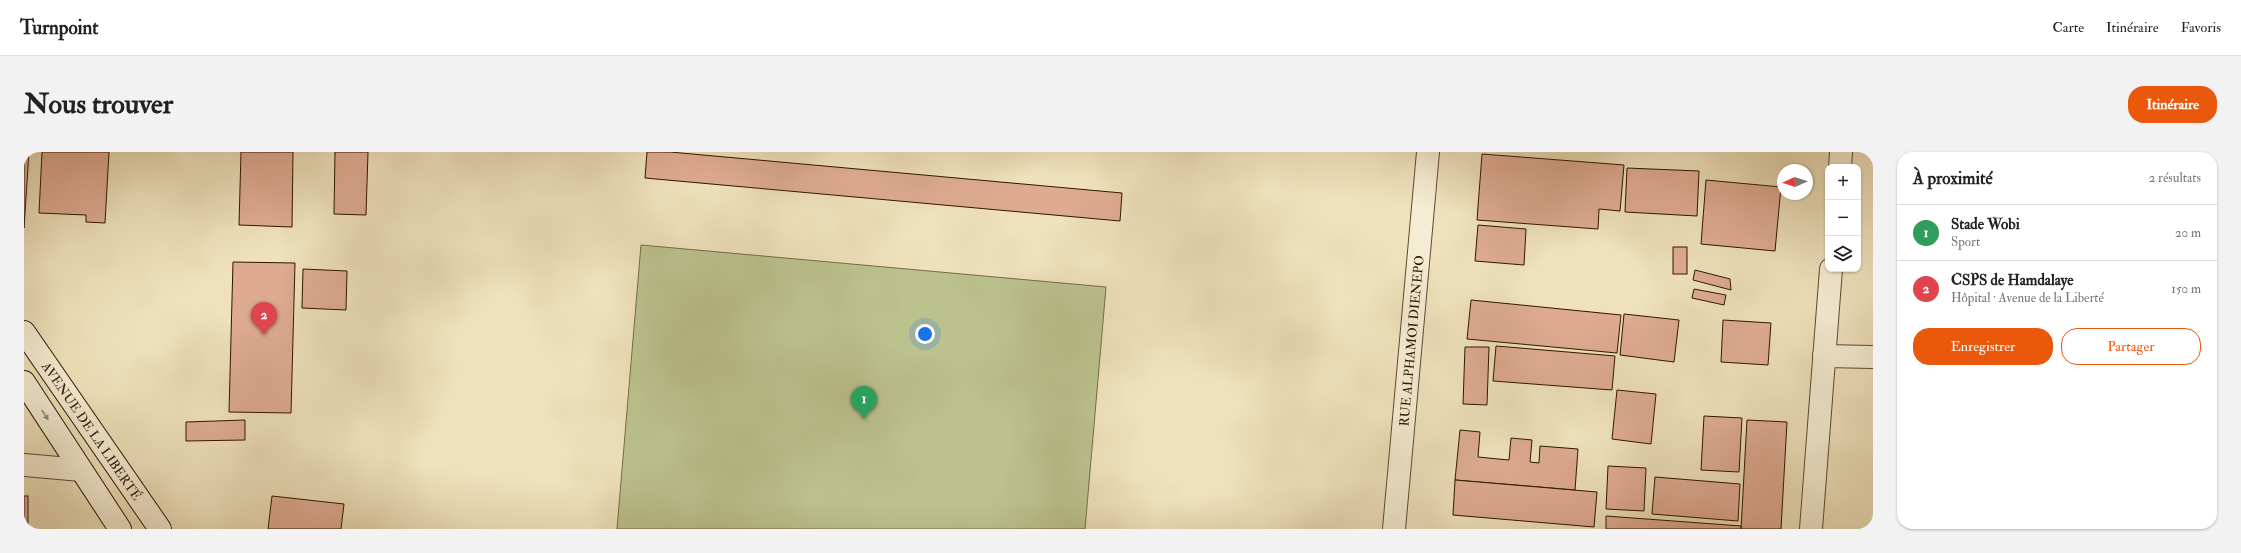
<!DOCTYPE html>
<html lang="fr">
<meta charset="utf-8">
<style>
:root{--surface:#fff;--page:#f2f2f2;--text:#222;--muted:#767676;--line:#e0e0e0;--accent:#ea580c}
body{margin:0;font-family:"IM FELL Double Pica",serif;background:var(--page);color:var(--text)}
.controls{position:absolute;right:12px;top:12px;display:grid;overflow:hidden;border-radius:8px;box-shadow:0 1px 3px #0004}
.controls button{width:36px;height:36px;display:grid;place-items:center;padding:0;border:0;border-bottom:1px solid var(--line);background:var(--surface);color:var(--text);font:20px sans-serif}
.compass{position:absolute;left:1753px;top:12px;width:36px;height:36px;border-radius:50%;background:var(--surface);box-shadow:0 1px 3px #0004;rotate:267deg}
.you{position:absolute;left:901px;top:182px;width:14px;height:14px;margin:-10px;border:3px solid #fff;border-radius:50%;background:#1a73e8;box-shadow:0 0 0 6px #1a73e833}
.badge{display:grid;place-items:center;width:26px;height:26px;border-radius:50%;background:var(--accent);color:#fff;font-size:13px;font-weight:700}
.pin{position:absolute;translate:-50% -33px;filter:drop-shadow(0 1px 2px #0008)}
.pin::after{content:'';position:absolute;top:21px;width:14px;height:12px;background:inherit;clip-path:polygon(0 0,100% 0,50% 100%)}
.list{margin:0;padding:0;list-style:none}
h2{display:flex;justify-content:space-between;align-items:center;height:52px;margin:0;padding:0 16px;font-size:17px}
h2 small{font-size:13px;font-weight:400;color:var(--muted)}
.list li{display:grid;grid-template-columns:26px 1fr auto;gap:12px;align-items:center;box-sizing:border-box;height:56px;padding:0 16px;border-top:1px solid var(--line)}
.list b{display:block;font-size:15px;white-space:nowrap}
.list p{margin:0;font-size:13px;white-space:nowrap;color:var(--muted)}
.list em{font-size:13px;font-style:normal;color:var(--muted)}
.actions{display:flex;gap:8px;padding:12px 16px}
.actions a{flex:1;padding:9px 0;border:1px solid var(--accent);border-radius:16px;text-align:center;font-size:14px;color:var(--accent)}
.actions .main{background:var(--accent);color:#fff}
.icon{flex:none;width:22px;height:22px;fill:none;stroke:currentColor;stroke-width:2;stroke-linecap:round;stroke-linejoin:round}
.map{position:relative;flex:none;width:1849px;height:377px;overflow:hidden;border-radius:16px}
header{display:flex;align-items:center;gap:24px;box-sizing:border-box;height:56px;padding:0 20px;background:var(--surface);border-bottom:1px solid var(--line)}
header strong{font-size:19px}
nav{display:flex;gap:22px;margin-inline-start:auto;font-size:14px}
.intro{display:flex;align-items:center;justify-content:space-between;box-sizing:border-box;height:96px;padding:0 24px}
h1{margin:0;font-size:28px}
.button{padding:10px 18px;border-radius:16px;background:var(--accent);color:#fff;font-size:14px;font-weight:700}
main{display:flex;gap:24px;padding:0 24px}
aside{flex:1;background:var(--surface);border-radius:16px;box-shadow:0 1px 3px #0004}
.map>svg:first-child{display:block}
.green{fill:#bbc28e;stroke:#766c47}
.building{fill:#deab91;stroke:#301500}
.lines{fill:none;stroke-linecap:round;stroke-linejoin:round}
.minor-casing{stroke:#60482f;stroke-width:24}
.secondary-casing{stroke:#301500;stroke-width:24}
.minor{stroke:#f4ecd3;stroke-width:22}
.secondary{stroke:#f4ecd3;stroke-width:22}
.oneway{fill:#9c8b74}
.labels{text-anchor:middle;stroke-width:3.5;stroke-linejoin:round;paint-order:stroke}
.street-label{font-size:13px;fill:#301500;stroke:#f4ecd3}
</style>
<header>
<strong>Turnpoint</strong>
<nav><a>Carte</a><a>Itinéraire</a><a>Favoris</a></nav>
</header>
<div class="intro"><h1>Nous trouver</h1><a class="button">Itinéraire</a></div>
<main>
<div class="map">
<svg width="1849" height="377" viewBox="0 0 1849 377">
<rect width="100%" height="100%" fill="#eee1bb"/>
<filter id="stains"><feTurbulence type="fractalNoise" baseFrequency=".005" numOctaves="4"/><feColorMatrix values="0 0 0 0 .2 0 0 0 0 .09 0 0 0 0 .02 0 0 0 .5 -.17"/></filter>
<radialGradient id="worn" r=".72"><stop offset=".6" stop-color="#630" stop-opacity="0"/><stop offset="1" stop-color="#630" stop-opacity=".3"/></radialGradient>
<path class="green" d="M617,93L1082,135L1061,377H593Z"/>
<g class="building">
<path d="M0,0H5L0,76Z"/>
<path d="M18,0H85L81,71L62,70V63L15,61Z"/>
<path d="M217,0H269L268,75L215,73Z"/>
<path d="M311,0H344L342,63L310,62Z"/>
<path d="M623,0H646L1098,41L1096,69L621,26Z"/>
<path d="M1458,2L1600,13L1596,59L1575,57L1574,77L1453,68Z"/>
<path d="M1603,16L1675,19L1673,64L1601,60Z"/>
<path d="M1682,28L1757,35L1751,99L1677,92Z"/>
<path d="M1454,73L1502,77L1500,113L1451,109Z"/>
<rect x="1649" y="95" width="14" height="27"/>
<path d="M209,110L271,111L267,261L205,260Z"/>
<path d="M279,117L323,119L322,158L278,156Z"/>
<path d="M1671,118L1706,127L1707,138L1669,128Z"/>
<path d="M1670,137L1702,143L1700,153L1668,146Z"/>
<path d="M1447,148L1597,163L1593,201L1443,187Z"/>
<path d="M1600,162L1655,168L1650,210L1596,203Z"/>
<path d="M1699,168L1747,171L1744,213L1697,210Z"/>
<path d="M1472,194L1591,204L1588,238L1469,229Z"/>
<path d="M1441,195H1465L1463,253L1439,252Z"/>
<path d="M1593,238L1632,242L1627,292L1588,287Z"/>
<path d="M1680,264L1718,266L1715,320L1677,318Z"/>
<path d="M221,268V288L162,289V270Z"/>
<path d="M1723,268L1763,270L1757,377H1717Z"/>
<path d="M1436,278L1456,280L1454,305L1485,308L1487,286L1508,288L1506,310L1515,311L1516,294L1554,297L1551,338L1431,328Z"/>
<path d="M1584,314L1622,316L1620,359L1582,357Z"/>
<path d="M1631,325L1716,332L1714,369L1628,362Z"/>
<path d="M1431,328L1573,340L1570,375L1429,363Z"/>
<rect x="0" y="344" width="4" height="33"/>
<path d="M248,344L320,352L317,377H244Z"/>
<path d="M1582,364L1717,374V377H1582Z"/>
</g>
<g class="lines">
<g class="minor-casing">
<g id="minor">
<path d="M1816,15L1817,0"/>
<path d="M1800,204L1849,205"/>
<path d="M0,313L57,318"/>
<path id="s1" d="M1370,377L1404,0"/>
<path d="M1787,377L1807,117"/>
</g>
</g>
<g class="secondary-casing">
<g id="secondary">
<path id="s2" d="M0,180L136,377"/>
<path d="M0,230L96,377"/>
</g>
</g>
<use href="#minor" class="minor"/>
<use href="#secondary" class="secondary"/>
</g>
<defs><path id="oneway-solid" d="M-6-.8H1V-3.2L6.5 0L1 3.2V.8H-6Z"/></defs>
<use class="oneway" href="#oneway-solid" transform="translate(21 263) rotate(57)"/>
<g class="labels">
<g class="street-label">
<text dy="5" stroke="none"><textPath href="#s1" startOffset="189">RUE ALPHAMOI DIENEPO</textPath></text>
<text dy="5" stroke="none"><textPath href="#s2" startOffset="120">AVENUE DE LA LIBERTÉ</textPath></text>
</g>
</g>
<rect width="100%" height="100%" filter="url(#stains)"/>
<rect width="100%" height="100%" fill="url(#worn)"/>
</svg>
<div class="controls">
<button>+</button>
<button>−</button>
<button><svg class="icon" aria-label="layers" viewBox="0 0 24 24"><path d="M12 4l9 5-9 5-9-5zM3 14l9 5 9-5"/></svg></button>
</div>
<svg class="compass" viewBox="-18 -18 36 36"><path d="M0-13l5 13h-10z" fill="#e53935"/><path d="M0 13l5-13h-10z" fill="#767676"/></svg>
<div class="you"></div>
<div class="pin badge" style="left:840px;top:267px;background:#2e9e5b">1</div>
<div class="pin badge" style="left:240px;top:183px;background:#e0444e">2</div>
</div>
<aside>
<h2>À proximité<small>2 résultats</small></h2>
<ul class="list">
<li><span class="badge" style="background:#2e9e5b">1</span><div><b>Stade Wobi</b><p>Sport</p></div><em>20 m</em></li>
<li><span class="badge" style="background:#e0444e">2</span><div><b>CSPS de Hamdalaye</b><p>Hôpital · Avenue de la Liberté</p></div><em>150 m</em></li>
</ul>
<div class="actions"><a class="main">Enregistrer</a><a>Partager</a></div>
</aside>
</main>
